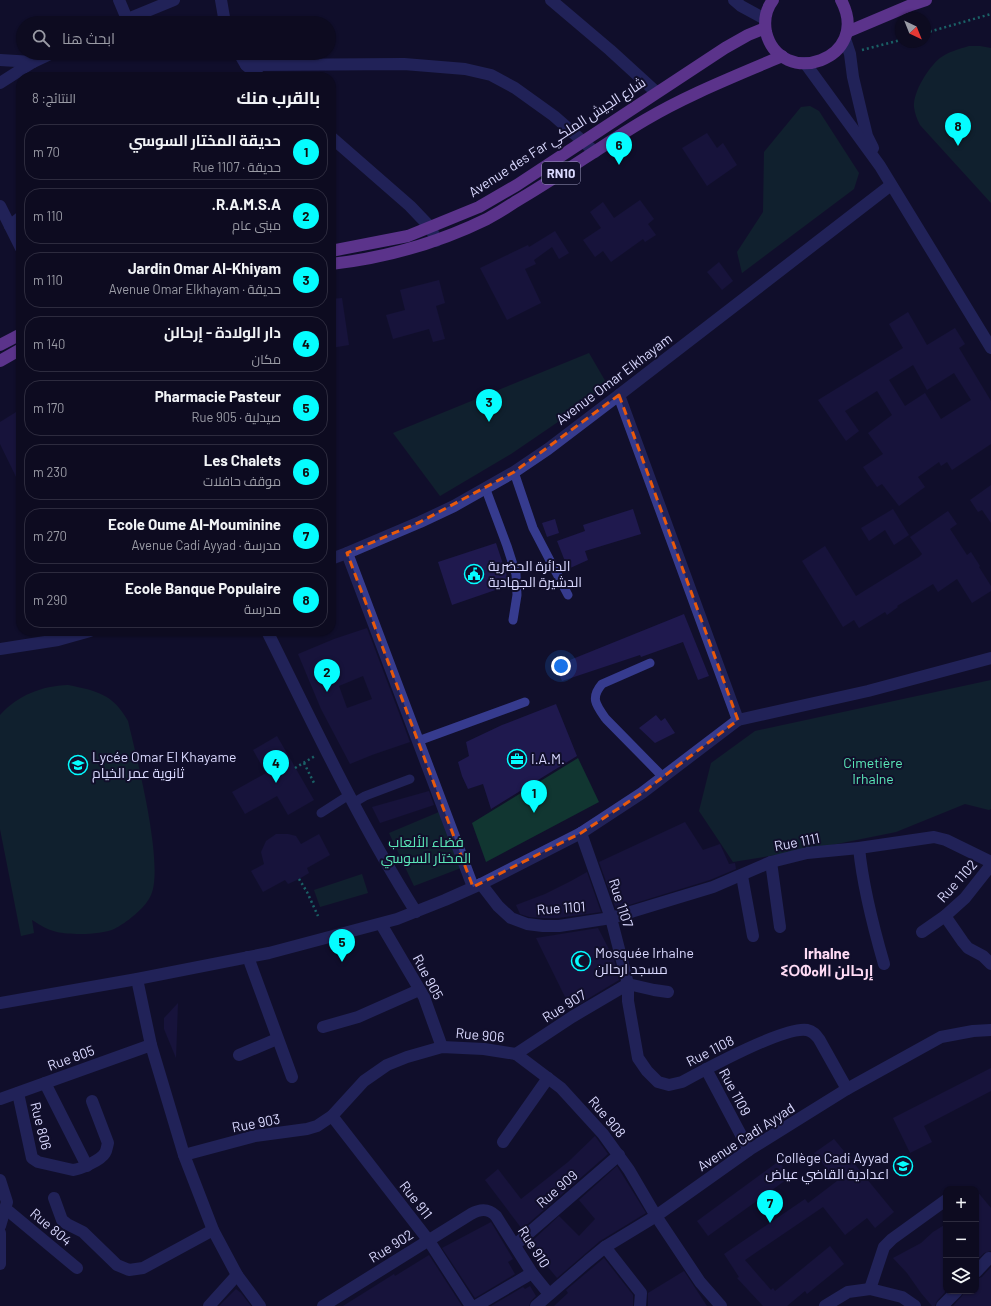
<!DOCTYPE html>
<html lang="ar">
<meta charset="utf-8">
<style>
:root{--surface:#0d0b20;--page:#161429;--text:#f1f3f6;--muted:#9a9ba5;--line:#2d2b3e;--accent:#05fdff}
body{margin:0;font-family:Barlow,Cairo,"Noto Sans Tifinagh",sans-serif;background:var(--page);color:var(--text);direction:rtl}
.controls{position:absolute;right:12px;bottom:12px;display:grid;overflow:hidden;border-radius:8px;box-shadow:0 1px 3px #0004}
.controls button{width:36px;height:36px;display:grid;place-items:center;padding:0;border:0;border-bottom:1px solid var(--line);background:var(--surface);color:var(--text);font:20px sans-serif}
.compass{position:absolute;left:895px;top:12px;width:36px;height:36px;border-radius:50%;background:var(--surface);box-shadow:0 1px 3px #0004;rotate:137deg}
.you{position:absolute;left:561px;top:666px;width:14px;height:14px;margin:-10px;border:3px solid #fff;border-radius:50%;background:#1a73e8;box-shadow:0 0 0 6px #1a73e833}
.badge{display:grid;place-items:center;width:26px;height:26px;border-radius:50%;background:var(--accent);color:#111;font-size:13px;font-weight:700}
.pin{position:absolute;translate:-50% -33px;filter:drop-shadow(0 1px 2px #0008)}
.pin::after{content:'';position:absolute;top:21px;width:14px;height:12px;background:inherit;clip-path:polygon(0 0,100% 0,50% 100%)}
.list{margin:0;padding:0;list-style:none}
h2{display:flex;justify-content:space-between;align-items:center;height:52px;margin:0;padding:0 16px;font-size:17px}
h2 small{font-size:13px;font-weight:400;color:var(--muted)}
.list li{display:grid;grid-template-columns:26px 1fr auto;gap:12px;align-items:center;box-sizing:border-box;height:56px;margin:0 8px 8px;padding:0 8px;border:1px solid var(--line);border-radius:16px}
.list b{display:block;font-size:15px;white-space:nowrap}
.list p{margin:0;font-size:13px;white-space:nowrap;color:var(--muted)}
.list em{font-size:13px;font-style:normal;color:var(--muted)}
.icon{flex:none;width:22px;height:22px;fill:none;stroke:currentColor;stroke-width:2;stroke-linecap:round;stroke-linejoin:round}
.map{position:relative;flex:none;width:991px;height:1306px;overflow:hidden;direction:ltr}
.search{position:absolute;background:var(--surface);box-shadow:0 1px 3px #0004;left:16px;top:16px;width:320px;height:44px;display:flex;align-items:center;gap:10px;box-sizing:border-box;padding:0 14px;border-radius:22px;color:var(--muted);font-size:15px}
.panel{position:absolute;background:var(--surface);box-shadow:0 1px 3px #0004;left:16px;top:72px;width:320px;height:564px;border-radius:16px;direction:rtl}
.map>svg:first-child{display:block}
.green{fill:#113631}
.building{fill:#1f194e;fill-rule:evenodd}
.lines{fill:none;stroke-linecap:round;stroke-linejoin:round}
.path{stroke:#26c6ae;stroke-width:2.5;stroke-dasharray:2 3;stroke-linecap:butt}
.lane{stroke:#363b8e;stroke-width:9}
.street{stroke:#363b8e;stroke-width:12}
.primary{stroke:#b560ff;stroke-width:12}
.marked{fill:none;stroke:#e8590c;stroke-width:3;stroke-dasharray:8 5;stroke-linejoin:round}
.labels{text-anchor:middle;stroke-width:4;stroke-linejoin:round;paint-order:stroke}
.shield{fill:#110f2b;stroke:#9e9cbf;stroke-width:1}
.shield-label{font-size:13px;font-weight:bold;fill:#dad9ff}
.street-label{font-size:14px;fill:#dad9ff;stroke:#110f2b}
.poi-label{font-size:14px;fill:#dad9ff;stroke:#110f2b;text-anchor:start}
.park-label{font-size:14px;fill:#5be9b9;stroke:#110f2b}
.neighbourhood-label{font-size:15px;font-weight:bold;fill:#ffdbf5;stroke:#110f2b}
</style>
<div class="map">
<svg width="991" height="1306" viewBox="0 0 991 1306">
<rect width="100%" height="100%" fill="#110f2b"/>
<g class="green">
<path d="M969,46H980L991,48V203L920,125C917,119 915,114 914,107C913,92 928,68 940,58C948,52 959,49 969,46Z"/>
<path d="M810,106L819,111L859,173L854,189L742,273L737,252L763,212L764,152L801,107Z"/>
<path d="M589,353L607,384L574,411L511,454L440,496L393,433Z"/>
<path d="M991,680V809L989,810L965,804L896,832L807,850L733,862L699,811L711,763L755,731Z"/>
<path d="M68,685C97,691 113,694 128,721C136,756 166,869 150,897C144,909 126,923 114,929C101,935 71,935 57,932C48,930 40,925 32,920L34,933L21,936L0,829V715C18,695 42,686 68,685Z"/>
<path d="M578,758L599,802L486,862L472,823Z"/>
<path d="M439,812L461,868L414,886L389,833Z"/>
<path d="M362,874L368,893L320,907L314,890Z"/>
</g>
<g class="building">
<path d="M707,133L717,148L723,143L737,165L707,186L682,148Z"/>
<path d="M640,200L654,219L648,224L656,235L645,242L643,239L611,262L603,251L595,257L583,240L601,228L590,212L603,202L614,218Z"/>
<path d="M555,231L569,253L559,259L552,247L534,260L536,264L525,269L541,303L507,320L480,268L528,245L529,247Z"/>
<path d="M719,262L733,281L722,290L707,272Z"/>
<path d="M439,280L445,303L436,306L445,339L433,342L429,329L393,339L386,315L405,310L400,290Z"/>
<path d="M342,298L349,345L331,348V299Z"/>
<path d="M908,312L927,345L955,328L965,344L959,348L991,401V444L952,470L947,462L941,466L939,462L918,477L925,487L899,506L882,484L877,487L863,467L883,454L868,433L892,415L877,391L845,411L859,431L846,441L818,400L903,348L889,324ZM913,365L927,390L954,373L971,400L941,419L925,393L905,406L889,380Z"/>
<path d="M21,409V487L0,444V422Z"/>
<path d="M991,485V523L982,510L978,512L970,500Z"/>
<path d="M633,509L641,534L585,551L588,560L568,569L557,541L585,531L583,525Z"/>
<path d="M893,509L909,535L894,545L885,530L869,541L861,528Z"/>
<path d="M948,511L957,524L950,529L967,555L971,552L980,566L979,567L991,586V591L972,603L957,579L938,592L933,584L897,606L898,607L887,615L885,612L859,628L854,620L843,627L802,561L825,546L856,596L919,557L922,554L910,537Z"/>
<path d="M555,519L559,533L547,537L542,523Z"/>
<path d="M496,543L510,585L452,605L438,562Z"/>
<path d="M684,614L709,676L698,680L683,642L641,657L640,655L562,681L555,666Z"/>
<path d="M367,628L410,742L372,755L350,764L321,709L298,654L334,639ZM363,676L372,699L347,708L339,686Z"/>
<path d="M556,704L577,756L491,809L483,784L468,789L462,776L458,762L469,756L466,742L502,725Z"/>
<path d="M656,715L661,721L665,718L675,733L655,743L639,728Z"/>
<path d="M277,736L314,800L288,815L277,796L245,814L232,792L266,773L253,750Z"/>
<path d="M429,791L434,805L380,823L372,807Z"/>
<path d="M685,822L703,850L720,844L729,864L735,863L736,869L710,880L616,909L599,862Z"/>
<path d="M276,834H288L296,836L301,844L319,834L330,855L307,868L309,873L299,879L288,884L285,880L263,892L251,871L264,864L261,852L266,841Z"/>
<path d="M587,872L601,912L558,918H543L529,917L520,914L516,905L545,894L571,881Z"/>
<path d="M598,928L614,959L619,980L571,1009L536,938Z"/>
<path d="M178,1003L176,1058L164,1029V1018Z"/>
<path d="M991,1068V1091L924,1126L932,1142L910,1153L893,1118Z"/>
<path d="M595,1136L608,1154L522,1229L485,1180L498,1169L521,1199L568,1162Z"/>
<path d="M834,1139L894,1212L875,1228L867,1218L845,1235L823,1207L745,1260L771,1290L773,1288L775,1291L830,1246L844,1264L807,1294L805,1291L787,1306H763L737,1278L739,1277L724,1254L805,1199L808,1203L837,1181L814,1153Z"/>
<path d="M779,1161L790,1177L708,1236L697,1221Z"/>
<path d="M617,1166L646,1213L600,1241L557,1278L548,1267L532,1241L559,1216L579,1236L595,1219L579,1200Z"/>
<path d="M976,1190L991,1208V1251L984,1253L976,1261Z"/>
<path d="M491,1222L513,1259L508,1262L515,1274L475,1298L442,1248Z"/>
<path d="M946,1224V1291L937,1301L935,1306H932L921,1293L907,1273L893,1258L921,1243L933,1232Z"/>
<path d="M429,1255L462,1306H343L394,1274L395,1276Z"/>
<path d="M604,1258L633,1295V1306H554L568,1293L566,1290Z"/>
<path d="M991,1267V1306H953L962,1296L964,1291H976V1279L982,1277Z"/>
<path d="M684,1271L707,1306H648V1293Z"/>
<path d="M530,1286L536,1296L531,1301L529,1306H491L523,1287L525,1289Z"/>
<path d="M236,1289L241,1293L251,1306H219Z"/>
</g>
<g class="lines">
<g class="path">
<path d="M925,33L991,14"/>
<path d="M862,50L901,40"/>
<path d="M304,763L315,785"/>
<path d="M295,768L315,756"/>
<path d="M299,879L307,892L318,916"/>
</g>
<g class="lane">
<path d="M514,472L533,528L568,595"/>
<path d="M485,487L507,546L516,574L517,595L513,620"/>
<path d="M650,663L602,684C590,698 596,705 606,719L663,777"/>
<path d="M418,741L525,702"/>
<path d="M353,803L365,796L410,779"/>
<path d="M321,813L349,795"/>
</g>
<g class="street">
<path d="M119,0L127,19"/>
<path d="M221,0L225,23"/>
<path d="M551,0L610,50L656,92"/>
<path d="M734,0L741,6L765,19"/>
<path d="M118,23L174,0"/>
<path d="M845,39L850,54L853,77L861,111L867,136L873,148"/>
<path d="M239,53L246,65L260,77"/>
<path d="M0,60L33,62"/>
<path d="M805,63L880,166L991,348"/>
<path d="M246,65L404,64L465,69L491,75L515,88L554,116L595,152"/>
<path d="M0,83L33,62L52,53"/>
<path d="M331,137L410,206L431,228L436,241"/>
<path d="M0,206L21,248"/>
<path d="M10,226L21,217"/>
<path d="M619,395L738,720"/>
<path d="M347,553L473,887"/>
<path d="M331,559L347,553L420,522L454,506L514,472L548,449L619,395L891,185"/>
<path d="M267,631C314,726 359,822 416,912"/>
<path d="M0,649L58,640L90,631"/>
<path d="M581,833L611,918L628,984V1001L638,1058L647,1071L658,1082L669,1085L682,1082C704,1070 785,1026 807,1030C813,1031 816,1035 819,1039L847,1089"/>
<path d="M859,848C863,888 873,926 884,964"/>
<path d="M771,862L780,927"/>
<path d="M742,876L753,936"/>
<path d="M481,884L498,906L511,918L527,924L543,926H559L611,918L680,897L713,887L771,862L807,853L859,848L934,837L946,840L991,862"/>
<path d="M945,916L963,942L968,948L983,956L991,964"/>
<path d="M381,924L424,997L442,1047"/>
<path d="M922,932L945,916L965,898L991,865"/>
<path d="M248,957L292,1077"/>
<path d="M137,979L151,1045L184,1155L213,1230L237,1275L260,1306"/>
<path d="M628,984L654,990L668,992"/>
<path d="M0,1003L137,979L269,953L397,919L445,900L481,884L581,833L642,793L738,720L868,691L991,658"/>
<path d="M323,1027L358,1017L419,990"/>
<path d="M516,1054L561,1088L603,1134L629,1170L656,1216L700,1282L721,1306"/>
<path d="M516,1054L572,1017L628,984"/>
<path d="M239,1055L277,1039"/>
<path d="M706,1069L749,1150"/>
<path d="M45,1083L87,1166"/>
<path d="M18,1093L32,1158L38,1162L73,1170C81,1169 101,1160 105,1153C107,1150 107,1146 108,1143L92,1101"/>
<path d="M0,1099L151,1045"/>
<path d="M332,1116L429,1241L471,1306"/>
<path d="M503,1142L548,1078"/>
<path d="M184,1155L255,1136L307,1129L317,1126L332,1116L364,1081L387,1065L407,1057L442,1047L484,1049L516,1054"/>
<path d="M0,1180L7,1202L0,1226"/>
<path d="M54,1198L62,1220L67,1224L83,1232L117,1265L129,1270L143,1268L213,1230"/>
<path d="M6,1209L77,1268"/>
<path d="M0,1233V1264"/>
<path d="M515,1245L619,1155"/>
<path d="M605,1247L641,1293L640,1306"/>
<path d="M976,1272L989,1258"/>
<path d="M870,1289L884,1247L892,1239L946,1200"/>
<path d="M209,1306L237,1275"/>
<path d="M323,1306L471,1214C480,1209 488,1208 496,1216L532,1273L549,1294"/>
<path d="M476,1306L532,1273"/>
<path d="M536,1306L588,1261L605,1247L656,1216L749,1150L847,1089L941,1037L973,1031L991,1030"/>
<path d="M825,1306L848,1292L870,1289L902,1297L915,1306"/>
<path d="M942,1306L957,1291"/>
</g>
<g class="primary">
<path d="M773,0C766,9 764,21 766,32C780,90 873,60 841,0"/>
<path d="M847,32L911,5L926,0"/>
<path d="M331,251L408,236L479,207L517,185L725,48L748,35L765,28"/>
<path d="M331,264C385,258 438,243 487,219C496,214 506,208 515,202C560,176 601,146 645,120C689,94 736,76 782,56"/>
<path d="M0,345L21,334"/>
<path d="M0,361L21,349"/>
</g>
</g>
<path d="M0 0H991V1306H0ZM619,395L738,720L642,793L581,833L473,887L347,553L420,522L514,472Z" fill="#110f2b" fill-opacity=".55" fill-rule="evenodd"/>
<path class="marked" d="M619,395L738,720L642,793L581,833L473,887L347,553L420,522L514,472Z"/>
<defs>
<g id="civic-ring" transform="scale(1)"><circle r="9.5" fill="#110f2b" stroke="#05fdff" stroke-width="1.5"/><path d="M-.6-6.5H3V-4.5H.6V-3L4-1V1h2V6H-6V1h2V-1L-.6-3ZM-1.2 2.5V6h2.4V2.5Z" fill="#05fdff"/></g>
<g id="office-ring" transform="scale(1)"><circle r="9.5" fill="#110f2b" stroke="#05fdff" stroke-width="1.5"/><path d="M-6-3h4V-5.5h4V-3h4V5H-6ZM-1-4.5V-3h2v-1.5ZM-6 0V1H6V0Z" fill="#05fdff"/></g>
<g id="school-ring" transform="scale(1)"><circle r="9.5" fill="#110f2b" stroke="#05fdff" stroke-width="1.5"/><path d="M0-5L7-2L0 1L-7-2ZM-4 1L0 2.5L4 1V4Q0 6-4 4Z" fill="#05fdff"/></g>
<g id="mosque-ring" transform="scale(1)"><circle r="9.5" fill="#110f2b" stroke="#05fdff" stroke-width="1.5"/><path d="M3.5-4.9A6 6 0 1 0 3.5 4.9A5 5 0 1 1 3.5-4.9Z" fill="#05fdff"/></g>
</defs>
<g fill-rule="evenodd">
<use href="#civic-ring" x="474" y="574"/>
<use href="#office-ring" x="517" y="759"/>
<use href="#school-ring" x="78" y="765"/>
<use href="#mosque-ring" x="581" y="961"/>
<use href="#school-ring" x="903" y="1166"/>
</g>
<g class="labels">
<rect class="shield" x="542" y="162" width="38" height="22" rx="3"/>
<g class="shield-label">
<text x="561" y="178">RN10</text>
</g>
<g class="street-label">
<text transform="translate(557 137) rotate(-33)" y="5">Avenue des Far شارع الجيش الملكي</text>
<text transform="translate(614 379) rotate(-37)" y="5">Avenue Omar Elkhayam</text>
<text transform="translate(797 842) rotate(-11)" y="5">Rue 1111</text>
<text transform="translate(957 881) rotate(-48)" y="5">Rue 1102</text>
<text transform="translate(621 903) rotate(72)" y="5">Rue 1107</text>
<text transform="translate(561 908) rotate(-4)" y="5">Rue 1101</text>
<text transform="translate(428 977) rotate(62)" y="5">Rue 905</text>
<text transform="translate(564 1006) rotate(-32)" y="5">Rue 907</text>
<text transform="translate(480 1035) rotate(5)" y="5">Rue 906</text>
<text transform="translate(710 1051) rotate(-27)" y="5">Rue 1108</text>
<text transform="translate(71 1058) rotate(-20)" y="5">Rue 805</text>
<text transform="translate(735 1092) rotate(62)" y="5">Rue 1109</text>
<text transform="translate(607 1117) rotate(50)" y="5">Rue 908</text>
<text transform="translate(256 1123) rotate(-11)" y="5">Rue 903</text>
<text transform="translate(41 1126) rotate(76)" y="5">Rue 806</text>
<text transform="translate(746 1137) rotate(-33)" y="5">Avenue Cadi Ayyad</text>
<text transform="translate(557 1189) rotate(-41)" y="5">Rue 909</text>
<text transform="translate(416 1200) rotate(52)" y="5">Rue 911</text>
<text transform="translate(51 1227) rotate(40)" y="5">Rue 804</text>
<text transform="translate(391 1246) rotate(-32)" y="5">Rue 902</text>
<text transform="translate(534 1247) rotate(57)" y="5">Rue 910</text>
</g>
<g class="poi-label">
<text x="488" y="571">الدائرة الحضرية<tspan x="488" dy="16">الدشيرة الجهادية</tspan></text>
<text x="92" y="762">Lycée Omar El Khayame<tspan x="92" dy="16">ثانوية عمر الخيام</tspan></text>
<text x="531" y="764">I.A.M.</text>
<text x="595" y="958">Mosquée Irhalne<tspan x="595" dy="16">مسجد ارحالن</tspan></text>
<text x="889" y="1163" text-anchor="end">Collège Cadi Ayyad<tspan x="889" dy="16">اعدادية القاضي عياض</tspan></text>
</g>
<g class="park-label">
<text x="873" y="768">Cimetière<tspan x="873" dy="16">Irhalne</tspan></text>
<text x="426" y="847">فضاء الألعاب<tspan x="426" dy="16">المختار السوسي</tspan></text>
</g>
<g class="neighbourhood-label">
<text x="827" y="959">Irhalne<tspan x="827" dy="17">ⵉⵔⵀⴰⵍⵏ إرحالن</tspan></text>
</g>
</g>
</svg>
<div class="controls">
<button>+</button>
<button>−</button>
<button><svg class="icon" aria-label="layers" viewBox="0 0 24 24"><path d="M12 4l9 5-9 5-9-5zM3 14l9 5 9-5"/></svg></button>
</div>
<svg class="compass" viewBox="-18 -18 36 36"><path d="M0-13l5 13h-10z" fill="#e53935"/><path d="M0 13l5-13h-10z" fill="#9a9ba5"/></svg>
<div class="you"></div>
<div class="pin badge" style="left:534px;top:813px">1</div>
<div class="pin badge" style="left:327px;top:692px">2</div>
<div class="pin badge" style="left:489px;top:422px">3</div>
<div class="pin badge" style="left:276px;top:783px">4</div>
<div class="pin badge" style="left:342px;top:962px">5</div>
<div class="pin badge" style="left:619px;top:165px">6</div>
<div class="pin badge" style="left:770px;top:1223px">7</div>
<div class="pin badge" style="left:958px;top:146px">8</div>
<div class="search"><svg class="icon" aria-label="search" viewBox="0 0 24 24"><circle cx="10" cy="10" r="6"/><path d="M15 15l6 6"/></svg>ابحث هنا</div>
<section class="panel">
<h2>بالقرب منك<small>النتائج: 8</small></h2>
<ul class="list">
<li><span class="badge">1</span><div><b>حديقة المختار السوسي</b><p>حديقة · Rue 1107</p></div><em>70 m</em></li>
<li><span class="badge">2</span><div><b>R.A.M.S.A.</b><p>مبنى عام</p></div><em>110 m</em></li>
<li><span class="badge">3</span><div><b>Jardin Omar Al-Khiyam</b><p>حديقة · Avenue Omar Elkhayam</p></div><em>110 m</em></li>
<li><span class="badge">4</span><div><b>دار الولادة - إرحالن</b><p>مكان</p></div><em>140 m</em></li>
<li><span class="badge">5</span><div><b>Pharmacie Pasteur</b><p>صيدلية · Rue 905</p></div><em>170 m</em></li>
<li><span class="badge">6</span><div><b>Les Chalets</b><p>موقف حافلات</p></div><em>230 m</em></li>
<li><span class="badge">7</span><div><b>Ecole Oume Al-Mouminine</b><p>مدرسة · Avenue Cadi Ayyad</p></div><em>270 m</em></li>
<li><span class="badge">8</span><div><b>Ecole Banque Populaire</b><p>مدرسة</p></div><em>290 m</em></li>
</ul>
</section>
</div>
